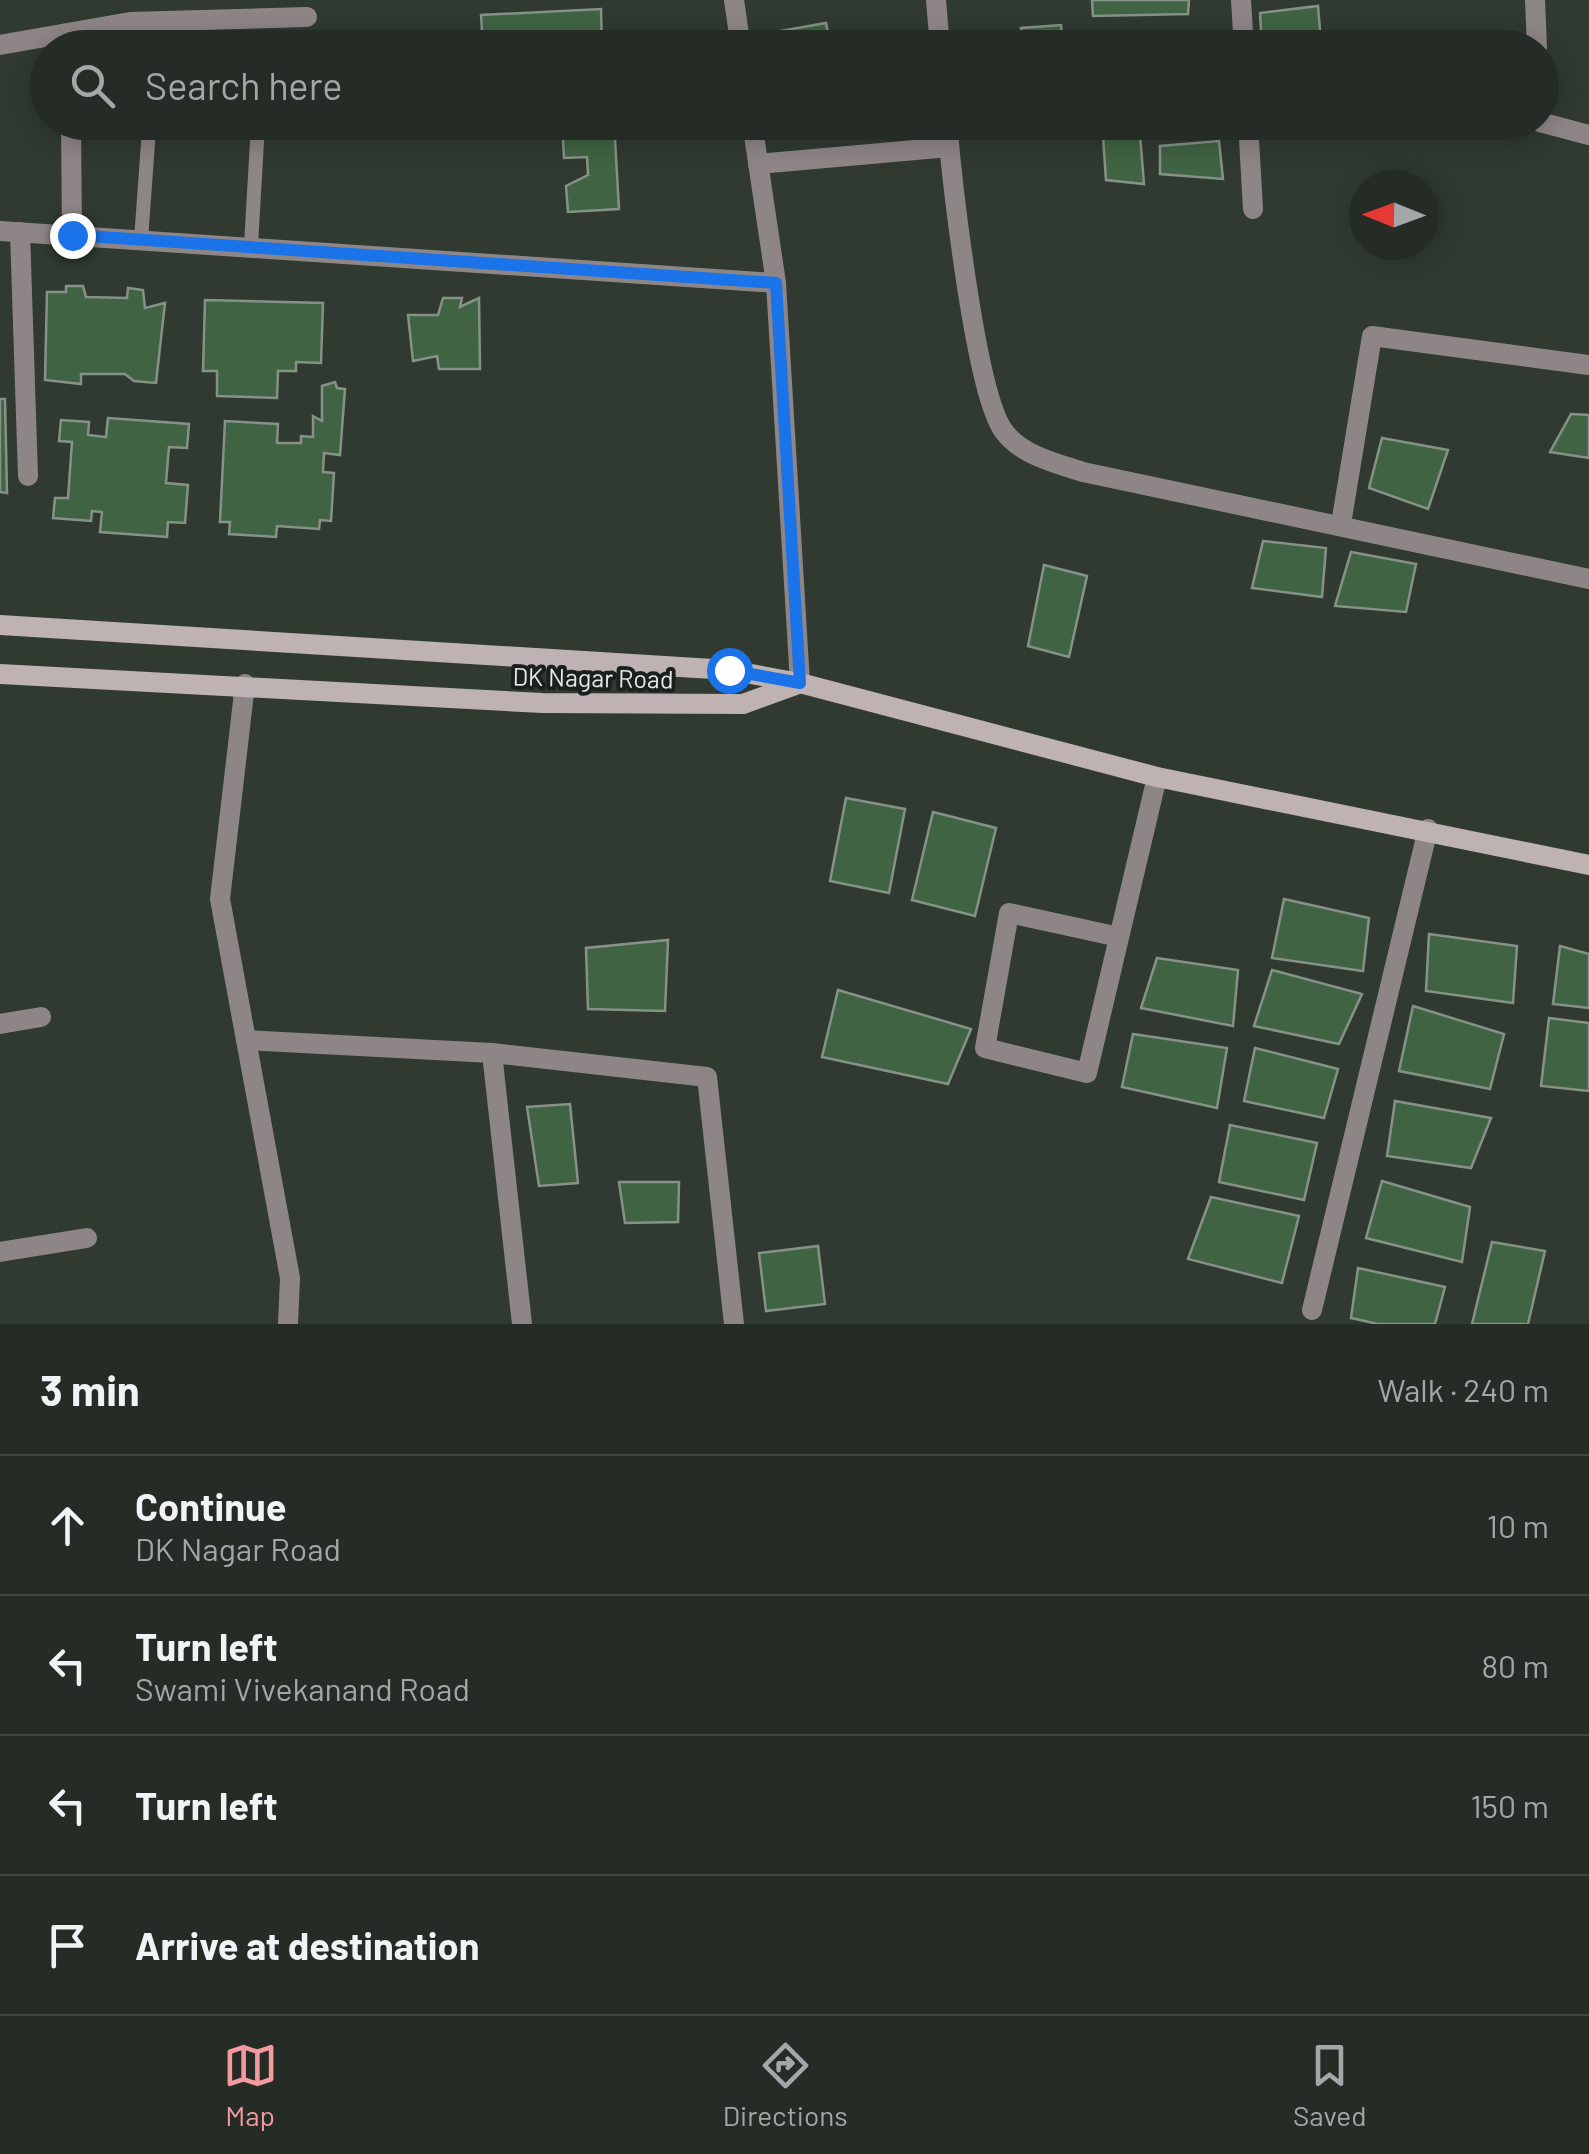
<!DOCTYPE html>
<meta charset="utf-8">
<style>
:root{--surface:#242c25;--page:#2c342d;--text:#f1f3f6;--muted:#a3a7a7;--line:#414842;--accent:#f49a9f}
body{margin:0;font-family:Barlow,sans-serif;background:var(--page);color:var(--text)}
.compass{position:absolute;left:1349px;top:170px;width:90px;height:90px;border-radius:50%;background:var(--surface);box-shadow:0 5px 25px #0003;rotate:271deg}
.stop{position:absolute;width:30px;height:30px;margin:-22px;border:8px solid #1a73e8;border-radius:50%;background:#fff}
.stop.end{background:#1a73e8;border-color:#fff;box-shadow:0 2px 10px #0008}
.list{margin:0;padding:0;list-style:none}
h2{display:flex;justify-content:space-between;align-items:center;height:130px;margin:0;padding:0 40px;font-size:42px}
h2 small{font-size:32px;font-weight:400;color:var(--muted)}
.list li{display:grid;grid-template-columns:65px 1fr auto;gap:30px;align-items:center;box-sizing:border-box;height:140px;padding:0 40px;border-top:2px solid var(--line)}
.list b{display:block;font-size:38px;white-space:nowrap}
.list p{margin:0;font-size:32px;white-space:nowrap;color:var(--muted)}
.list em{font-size:32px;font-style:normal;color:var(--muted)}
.icon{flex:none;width:55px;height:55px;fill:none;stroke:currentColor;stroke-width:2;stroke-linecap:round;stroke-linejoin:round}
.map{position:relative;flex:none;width:1589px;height:1324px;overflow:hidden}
.search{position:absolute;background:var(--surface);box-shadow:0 5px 25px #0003;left:30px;right:30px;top:30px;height:110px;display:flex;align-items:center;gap:25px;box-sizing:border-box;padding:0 35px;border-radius:55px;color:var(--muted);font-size:38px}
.sheet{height:690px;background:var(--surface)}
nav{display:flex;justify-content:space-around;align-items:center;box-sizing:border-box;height:140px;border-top:2px solid var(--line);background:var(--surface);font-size:28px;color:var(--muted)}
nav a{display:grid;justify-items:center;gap:5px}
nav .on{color:var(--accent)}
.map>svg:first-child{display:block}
.building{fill:#406343;stroke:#869287;stroke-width:2.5}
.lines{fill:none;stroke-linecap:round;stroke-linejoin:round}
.service{stroke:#8e8686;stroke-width:14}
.minor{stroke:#8e8686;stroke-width:20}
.tertiary{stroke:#8e8686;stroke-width:20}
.secondary{stroke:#beb2b2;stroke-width:20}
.route{stroke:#1a73e8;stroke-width:12}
.labels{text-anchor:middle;stroke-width:8;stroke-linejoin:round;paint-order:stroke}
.street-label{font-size:25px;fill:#e4eae4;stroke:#1b201c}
</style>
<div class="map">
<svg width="1589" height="1324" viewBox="0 0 1589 1324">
<rect width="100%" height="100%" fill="#303a31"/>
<g class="building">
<path d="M1092,0H1189L1188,14L1093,16Z"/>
<path d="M1318,6L1321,42L1262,48L1260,13Z"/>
<path d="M601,9L602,48H483L481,15Z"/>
<path d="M826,23L831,48H765L763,34Z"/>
<path d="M1061,25L1063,48H1022L1021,28Z"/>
<path d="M1131,36L1132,48H1097V43Z"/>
<path d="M562,122H614L619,209L568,212L566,186L588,175L587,157L564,158Z"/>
<path d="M1102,122H1139L1144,184L1106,180Z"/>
<path d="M1219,141L1223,179L1160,174V146Z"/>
<path d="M66,286H83L86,297L127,298L128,288L143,290L145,308L165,303L156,383L134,381L125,374H81V384L45,380L47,292H66Z"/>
<path d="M443,298H462L460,307L479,298L480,369H439L437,356L413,361L408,315H438Z"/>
<path d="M205,300L323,303L321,363L296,362V371H278L277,398L217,396V371H203Z"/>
<path d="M335,382L337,388L345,389L340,455L324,453L323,472L334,473L331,521L320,520L319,529L277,526L276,537L229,534L230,522H220L225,421L278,424L277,443H301V436L313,437V416L322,421V386Z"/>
<path d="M0,399H5L7,493L0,492Z"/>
<path d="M1571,414L1589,415V458L1550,452Z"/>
<path d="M108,418L189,424L187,448L169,447L166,483L188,485L185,523L168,522L167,537L100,532L102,512L92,511L91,521L53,518L55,498H68L72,442L59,441L61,420L89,422L88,435L106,437Z"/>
<path d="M1382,438L1448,450L1428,509L1369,488Z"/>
<path d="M1263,541L1326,548L1322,597L1252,588Z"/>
<path d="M1351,552L1416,564L1406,612L1335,606Z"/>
<path d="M1044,565L1087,576L1069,657L1028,646Z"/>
<path d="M846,798L905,809L889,893L830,881Z"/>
<path d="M933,812L996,828L975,916L912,900Z"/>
<path d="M1284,899L1369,918L1363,971L1272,958Z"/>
<path d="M1429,934L1517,946L1513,1003L1426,991Z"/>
<path d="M668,940L665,1011L588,1009L586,948Z"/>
<path d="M1560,946L1589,954V1008L1553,1004Z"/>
<path d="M1157,958L1238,970L1233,1026L1141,1008Z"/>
<path d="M1272,970L1362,994L1339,1044L1254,1026Z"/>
<path d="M838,990L971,1029L948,1084L822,1057Z"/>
<path d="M1413,1006L1504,1034L1490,1089L1399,1071Z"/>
<path d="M1549,1018L1589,1023V1091L1541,1086Z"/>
<path d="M1133,1034L1227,1048L1217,1108L1122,1087Z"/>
<path d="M1255,1048L1338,1069L1324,1118L1244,1101Z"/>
<path d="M1395,1101L1491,1118L1471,1168L1387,1156Z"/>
<path d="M570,1104L578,1183L539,1186L527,1107Z"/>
<path d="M1230,1125L1317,1143L1304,1200L1219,1182Z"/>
<path d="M1382,1181L1470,1207L1462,1262L1366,1238Z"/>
<path d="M619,1182H679L678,1222L625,1223Z"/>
<path d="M1211,1197L1299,1216L1282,1283L1188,1259Z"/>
<path d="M1492,1242L1545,1251L1528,1324H1472Z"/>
<path d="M818,1246L825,1304L766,1311L759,1253Z"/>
<path d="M1358,1268L1445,1287L1435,1324H1378L1351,1318Z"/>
</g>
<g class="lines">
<path class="service" d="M141,240L149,129L258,124L251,245"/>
<g class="minor">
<path d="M936,0L940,48"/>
<path d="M1241,0L1244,48"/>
<path d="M1535,0L1537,48"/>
<path d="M0,45L130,22L307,17"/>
<path d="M71,122L72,235"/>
<path d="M947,122C952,180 975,390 1003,430C1020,455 1056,463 1083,472L1589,579"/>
<path d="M1248,122L1253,209"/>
<path d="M1540,122L1589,135"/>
<path d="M758,164L949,147"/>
<path d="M0,231L776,283"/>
<path d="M20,232L28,476"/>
<path d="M1341,524L1372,336L1589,365"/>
<path d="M245,684L220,899L290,1278L288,1324"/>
<path d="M1119,937L1009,913L985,1048L1087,1073L1157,777"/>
<path d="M0,1024L41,1017"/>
<path d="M246,1040L492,1053"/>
<path d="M0,1252L87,1238"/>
<path d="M1312,1310L1428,829"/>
<path d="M522,1324L492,1053L707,1077L734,1324"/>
</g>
<g class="tertiary">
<path d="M734,0L741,48"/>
<path d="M752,122L776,283L800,683"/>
</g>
<g class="secondary">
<path d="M0,625L729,670L800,683L1157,777L1589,865"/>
<path d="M0,674L542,703L743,704L798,684"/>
</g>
</g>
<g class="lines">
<path class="route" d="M72,235L776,283L800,683L729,670"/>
</g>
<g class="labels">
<g class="street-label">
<text transform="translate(593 678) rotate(1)" y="9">DK Nagar Road</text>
</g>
</g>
</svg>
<svg class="compass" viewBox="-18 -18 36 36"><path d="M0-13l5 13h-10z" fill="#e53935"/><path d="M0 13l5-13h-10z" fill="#a3a7a7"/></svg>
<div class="stop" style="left:729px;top:670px"></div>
<div class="stop end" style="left:72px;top:235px"></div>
<div class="search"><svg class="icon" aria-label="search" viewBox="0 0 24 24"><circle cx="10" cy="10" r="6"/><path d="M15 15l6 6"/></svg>Search here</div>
</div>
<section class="sheet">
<h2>3 min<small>Walk · 240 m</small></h2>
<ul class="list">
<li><svg class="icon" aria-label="ahead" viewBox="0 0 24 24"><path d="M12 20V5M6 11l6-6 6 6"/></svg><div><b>Continue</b><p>DK Nagar Road</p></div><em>10 m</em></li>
<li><svg class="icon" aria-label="left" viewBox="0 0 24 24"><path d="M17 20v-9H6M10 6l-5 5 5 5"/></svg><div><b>Turn left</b><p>Swami Vivekanand Road</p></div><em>80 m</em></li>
<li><svg class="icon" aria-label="left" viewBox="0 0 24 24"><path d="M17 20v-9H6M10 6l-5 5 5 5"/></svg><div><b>Turn left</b></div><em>150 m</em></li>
<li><svg class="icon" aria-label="arrive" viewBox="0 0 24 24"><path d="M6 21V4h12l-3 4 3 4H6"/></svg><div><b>Arrive at destination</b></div></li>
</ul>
</section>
<nav>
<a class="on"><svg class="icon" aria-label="map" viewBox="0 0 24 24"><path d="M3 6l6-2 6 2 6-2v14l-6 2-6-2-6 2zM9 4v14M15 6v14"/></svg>Map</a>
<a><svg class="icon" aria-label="directions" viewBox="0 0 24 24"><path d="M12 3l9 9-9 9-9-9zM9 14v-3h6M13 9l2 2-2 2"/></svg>Directions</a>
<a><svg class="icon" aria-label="saved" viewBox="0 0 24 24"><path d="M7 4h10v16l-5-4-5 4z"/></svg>Saved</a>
</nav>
